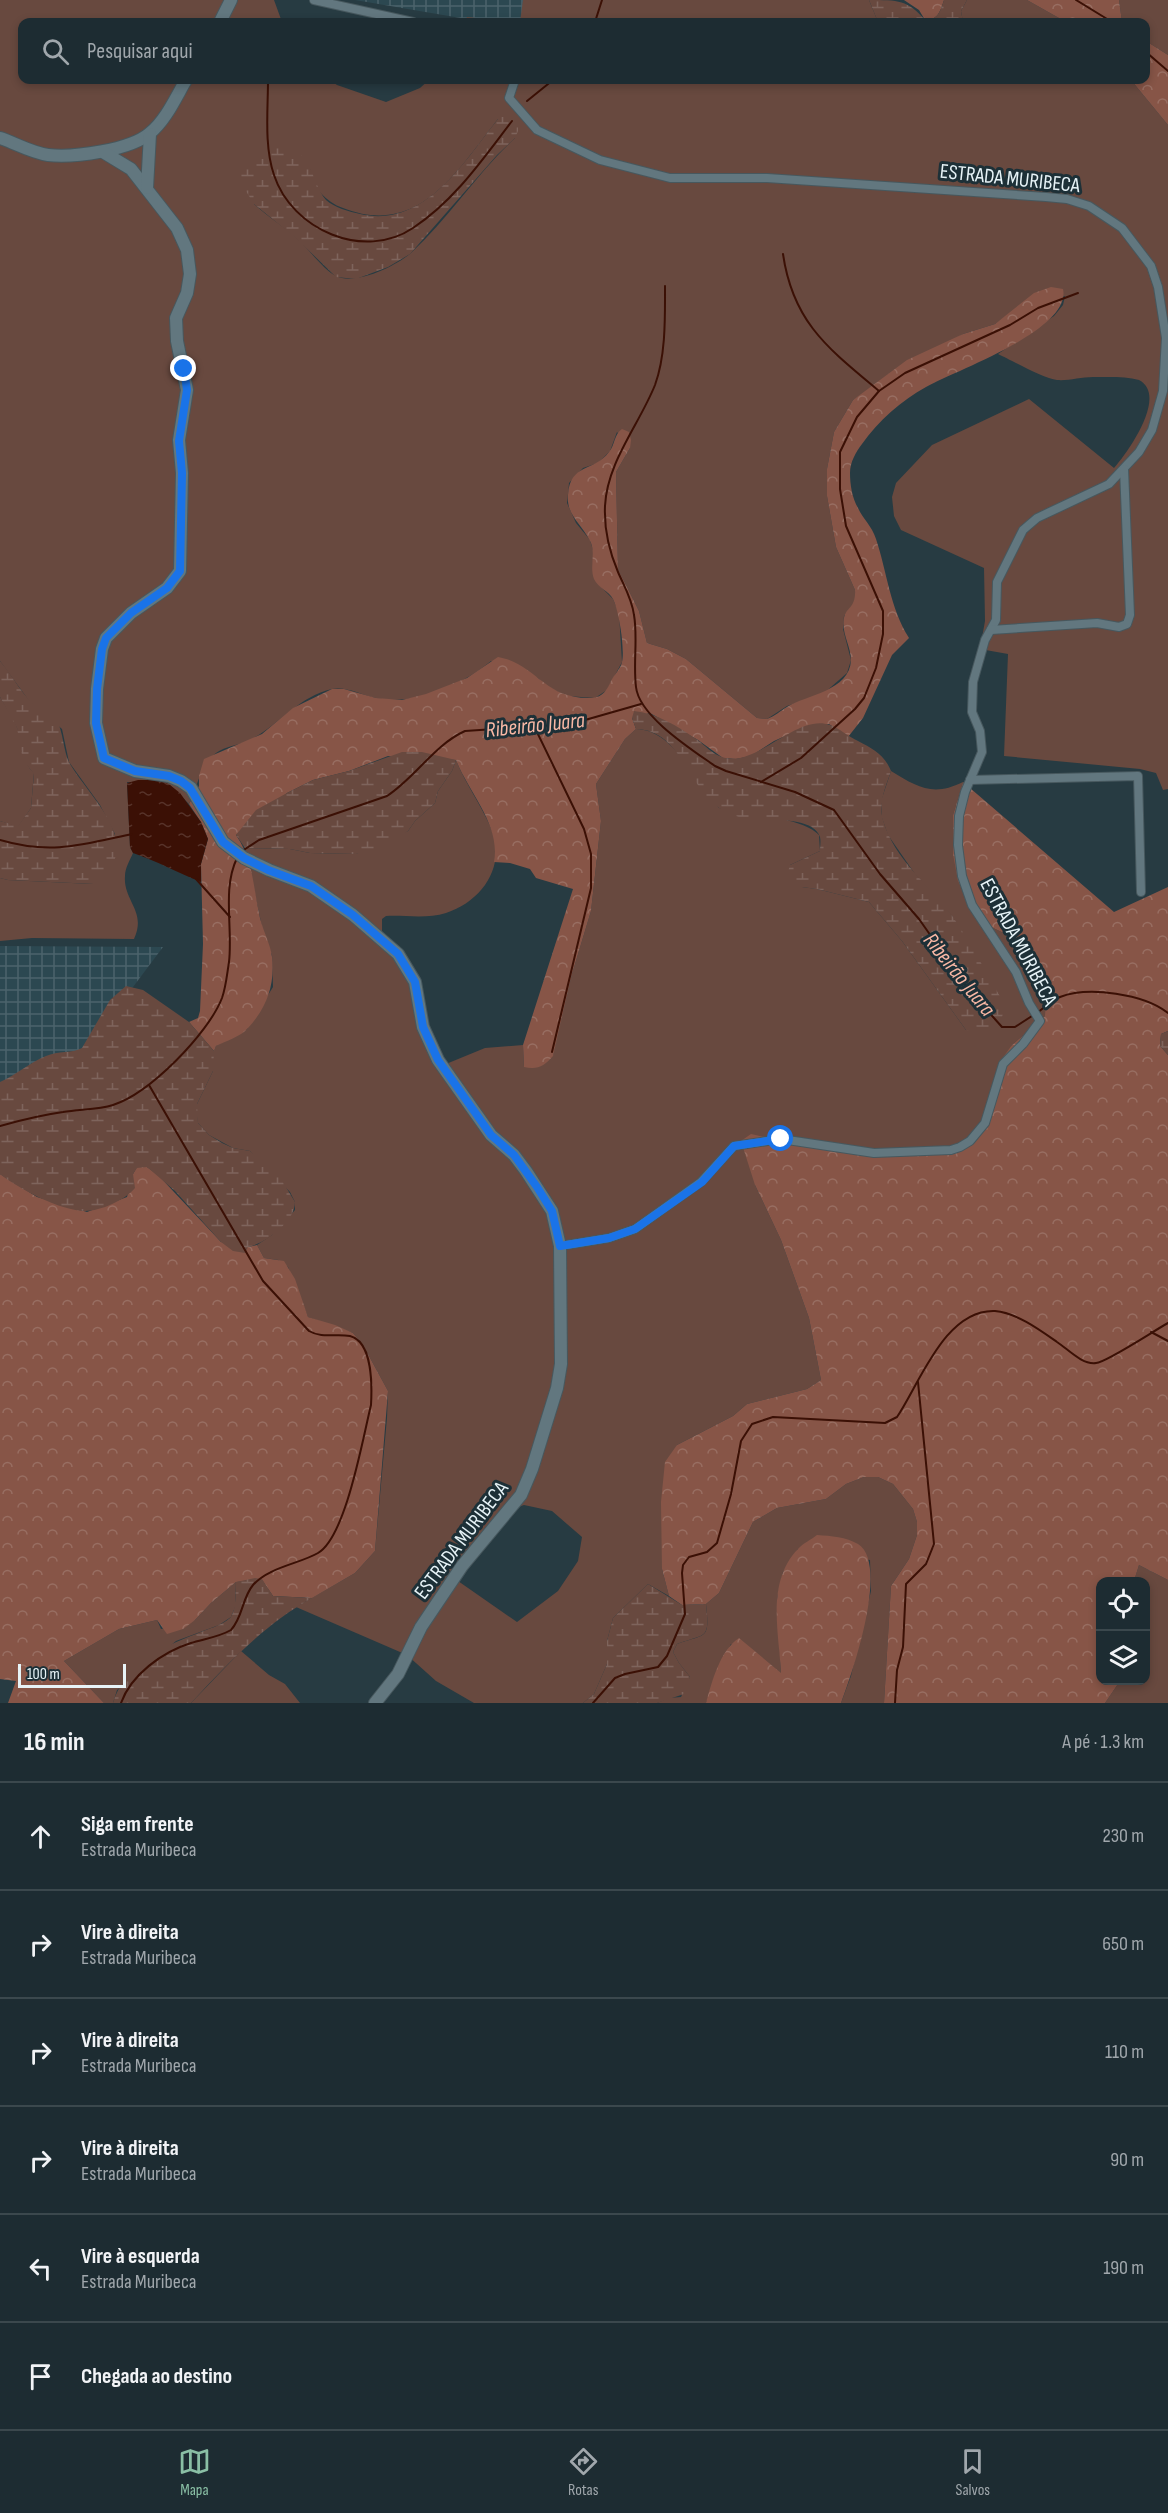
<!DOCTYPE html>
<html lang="pt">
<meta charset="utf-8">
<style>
:root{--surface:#1d2c32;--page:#25343a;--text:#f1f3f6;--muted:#a0a7ac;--line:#3b484d;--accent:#8abfa5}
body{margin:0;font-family:"Sofia Sans Condensed",sans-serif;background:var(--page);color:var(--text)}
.controls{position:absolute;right:18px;bottom:18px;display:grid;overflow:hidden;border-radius:12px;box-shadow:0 3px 9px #0003}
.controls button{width:54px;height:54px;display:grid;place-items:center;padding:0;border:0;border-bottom:2px solid var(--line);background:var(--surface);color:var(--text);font:30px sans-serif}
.scale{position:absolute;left:18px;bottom:15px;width:108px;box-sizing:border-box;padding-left:6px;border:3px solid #e7f3f7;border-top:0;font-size:16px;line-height:21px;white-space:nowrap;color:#e7f3f7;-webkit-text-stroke:4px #1d3037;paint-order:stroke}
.stop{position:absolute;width:18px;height:18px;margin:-14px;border:4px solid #1a73e8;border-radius:50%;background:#fff}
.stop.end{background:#1a73e8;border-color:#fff;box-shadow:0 2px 6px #0008}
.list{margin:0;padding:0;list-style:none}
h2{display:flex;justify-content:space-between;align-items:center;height:78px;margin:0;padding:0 24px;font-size:26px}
h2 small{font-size:20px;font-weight:400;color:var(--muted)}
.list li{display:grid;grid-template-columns:39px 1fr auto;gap:18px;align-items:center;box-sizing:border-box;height:108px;padding:0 24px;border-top:2px solid var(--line)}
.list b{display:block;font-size:22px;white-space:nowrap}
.list p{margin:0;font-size:20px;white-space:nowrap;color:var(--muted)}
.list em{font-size:20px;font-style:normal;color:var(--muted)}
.icon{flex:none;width:33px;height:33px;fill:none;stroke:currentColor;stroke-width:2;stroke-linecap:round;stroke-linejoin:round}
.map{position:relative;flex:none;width:1168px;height:1703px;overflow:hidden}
.search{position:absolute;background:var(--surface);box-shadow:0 3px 9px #0003;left:18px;right:18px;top:18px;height:66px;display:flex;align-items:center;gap:15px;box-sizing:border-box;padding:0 21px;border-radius:12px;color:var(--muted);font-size:22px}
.sheet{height:726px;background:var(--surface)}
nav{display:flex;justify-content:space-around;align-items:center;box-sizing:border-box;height:84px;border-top:2px solid var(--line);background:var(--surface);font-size:16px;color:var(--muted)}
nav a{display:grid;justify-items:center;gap:3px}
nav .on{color:var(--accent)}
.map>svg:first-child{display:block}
.industrial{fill:url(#industrial-grid)}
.green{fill:#68493f;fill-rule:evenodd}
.forest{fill:url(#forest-crowns)}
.wetland{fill:url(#wetland-marsh)}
.water{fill:url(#water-ripples)}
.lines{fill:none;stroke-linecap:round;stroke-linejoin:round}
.stream{stroke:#3b1005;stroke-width:2}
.street-casing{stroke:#47585e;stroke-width:10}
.secondary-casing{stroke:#47585e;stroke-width:14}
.street{stroke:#62777f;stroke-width:8}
.secondary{stroke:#62777f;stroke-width:12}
.route{stroke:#1a73e8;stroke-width:8}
.labels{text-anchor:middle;stroke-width:6;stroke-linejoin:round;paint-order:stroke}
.street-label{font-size:21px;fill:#e7f3f7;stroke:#1d3037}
.water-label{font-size:22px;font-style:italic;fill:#f9b8a5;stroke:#1d3037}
</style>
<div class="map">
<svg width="1168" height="1703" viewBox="0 0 1168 1703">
<defs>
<pattern id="industrial-grid" width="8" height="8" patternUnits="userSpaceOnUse" patternTransform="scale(1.5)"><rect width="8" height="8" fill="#2c4851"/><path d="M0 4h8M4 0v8" fill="none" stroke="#4b636b"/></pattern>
<pattern id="forest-crowns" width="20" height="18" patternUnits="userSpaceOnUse" patternTransform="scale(1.5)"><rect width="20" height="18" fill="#875547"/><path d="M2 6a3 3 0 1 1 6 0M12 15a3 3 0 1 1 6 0" fill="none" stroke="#986e62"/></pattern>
<pattern id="wetland-marsh" width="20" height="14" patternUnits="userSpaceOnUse" patternTransform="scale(1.5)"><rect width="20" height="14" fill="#68493f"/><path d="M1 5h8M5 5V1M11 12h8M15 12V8" fill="none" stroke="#7e645c"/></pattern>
<pattern id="water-ripples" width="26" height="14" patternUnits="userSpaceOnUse" patternTransform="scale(1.5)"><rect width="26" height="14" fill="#3b1005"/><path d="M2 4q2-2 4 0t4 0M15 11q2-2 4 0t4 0" fill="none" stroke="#57332a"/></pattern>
</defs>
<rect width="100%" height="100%" fill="#273b42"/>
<g class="industrial">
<path d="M355,0H537L533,22H484Z"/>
<path d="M0,946L163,947L82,1055L0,1085Z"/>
</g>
<g class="green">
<path d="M0,0H274L282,22H22V80H330L337,85L386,102L420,88L429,80H1131L1168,125V789L1163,790L1156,773L1140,769L1004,756L1008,654L980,649L985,621L984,568L901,530L894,516L892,497L896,483L932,445L1029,399L1114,468C1129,451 1168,395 1139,380C1126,376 1107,377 1093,377C1081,377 1068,381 1057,380C1044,379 1011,360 998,354L1054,316L1063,305L1065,296L1019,307L995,324L963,334L853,400L834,432L827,469V496L836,547L855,590V602L844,616L843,629L851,660L847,673L823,694L787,706L767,719L757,718L686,659L667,649L647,643L639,611L618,569L616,472L630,448L617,432L610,451L598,463L583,468L569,483L568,494L567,503L576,523L590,540L593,550V569L599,585L613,599L619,613L622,662L607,690L595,698L567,696L546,686L538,678L491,661C462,685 415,706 376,698C362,695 346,686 332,689C299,696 278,726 250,740C240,745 225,746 216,753C200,765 197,788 189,804L170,785L127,782L130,847L133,853C130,860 125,868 125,876C123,901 147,911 134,939L32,938L0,941V878L8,880L93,884L115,834L100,805L69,762L62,729L30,702L0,661ZM498,119L515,138C477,173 449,218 411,253C396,266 355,286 336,276C325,271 309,250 300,241C286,228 268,217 254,204L310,169C313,188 326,202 343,208C419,238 457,171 498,119Z"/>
<path d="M523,0H869L878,22H520Z"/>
<path d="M967,0H1027L1066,22H963L961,11Z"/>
<path d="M1119,0H1168V55L1146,41V22H1122Z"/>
<path d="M467,17L511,22H465Z"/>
<path d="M0,697C6,707 14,719 18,730C24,747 21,761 34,773L31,808L18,827L0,821Z"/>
<path d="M636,729C676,730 694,784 719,808C744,813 804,818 819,835L820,851L790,865L802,887L817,889L869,902L902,941L966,1030L977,958L952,916L915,874L888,835L882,818L881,801L891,771C917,787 933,797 963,782L953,815V854L989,926L1014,938L1046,983L1045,1016L1012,1045L986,1115L969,1139L945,1151L755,1185L781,1240L809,1318L821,1380L807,1389L747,1404L733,1416L677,1445L662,1569L669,1596L648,1584L613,1618L607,1641V1664L594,1694L583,1703H474L436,1681L407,1655L296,1607L355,1573L375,1551L387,1418L388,1391L363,1345L353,1333L308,1317L288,1267L278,1260L264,1258L257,1245L272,1235L295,1210V1202L290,1192L250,1151L233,1148L209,1135L198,1123L196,1110L197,1104L213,1071L212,1055L216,1046L247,1029L273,987L272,955L264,936L245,848L290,849L310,853L356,854L408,831L415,821L435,803L438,791L452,771L456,760C465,783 480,803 490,826C508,864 483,901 446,913C427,919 405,915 386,916L382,919V933L408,960L420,1035L432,1062L446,1064L485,1048L523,1045L524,1067L553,1055L572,974L591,911L601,821L596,784L625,739ZM524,1505L552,1511L582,1537L578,1561L558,1591L517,1622L458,1581L509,1510Z"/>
<path d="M864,1477H878L893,1484L913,1509L917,1522V1535L909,1559L891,1586L884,1703H841L851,1676L871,1591L870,1560L798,1549L783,1572L777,1598L781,1674L731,1644L721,1663L706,1703H657L669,1698L681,1697L690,1677L679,1663L673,1652L677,1644C706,1633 710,1641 706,1604L719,1593L753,1522L777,1508L826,1499L846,1484Z"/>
<path d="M1139,1565L1168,1580V1703H1105L1120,1681L1146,1680V1582L1134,1581Z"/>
<path d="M236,1582L235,1607L231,1617L219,1625L176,1641L117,1690L113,1703H104L64,1661L119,1629L157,1620L161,1629L195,1620L211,1603Z"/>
<path d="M241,1651L269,1675L285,1684L300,1703H191Z"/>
</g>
<g class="forest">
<path d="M904,0H944C940,12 938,20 925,20L919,10Z"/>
<path d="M1027,0H1119L1122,22H1066Z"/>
<path d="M1146,41L1168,55V125L1131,80H1146Z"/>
<path d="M1051,287L1063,289C1072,330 956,370 926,387C902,400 878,421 862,444C856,452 850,462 850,473C850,484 852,498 858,508C863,519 872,526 876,539C887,572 890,608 909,638L892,655L863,718L848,737L829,724L803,728L774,741L751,756L736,759L723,758L698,740L650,713L632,718L636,729L625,739L596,784L601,821L591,911L572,974L553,1056C544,1066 538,1070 524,1067L523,1045L573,889L536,878L530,869L510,863L494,862C501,825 469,793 456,760L388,756L349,771L313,780L287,793L236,835C253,860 253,885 259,913C261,927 271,945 272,957C275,985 267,1007 248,1028C240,1037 226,1041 216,1046L214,1051L189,1022L198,1018L200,1011L203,944L201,864L208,839L201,822L189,804L199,786V776L204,759L262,734L293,708L332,689H344L376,698L402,700L426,694L467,678L498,657C537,664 544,700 592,698C603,697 607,690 611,681C614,675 621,668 622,662C625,650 619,610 613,599C609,591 598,588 594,579C589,566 597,551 589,539C581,524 566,514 568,495C570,463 594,472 609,452C615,445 614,434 622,429L629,432L631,440L630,448L616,472L618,569L639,611L647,643L667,649L686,659L757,718L767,719C775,716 780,711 787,707C806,695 850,691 851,660C851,646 841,633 844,618C846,607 856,608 855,590L836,547L827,496V469L834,432L853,400L907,360L963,334L995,324L1034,293Z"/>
<path d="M963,782L1114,912L1168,887V1031L1161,1034L1160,1046L1168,1055V1580L1139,1565L1134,1581L1100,1582V1680L1120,1681L1105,1703H884L891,1586L909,1559L917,1535V1522L913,1509L893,1484L878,1477H864L846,1484L826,1499L777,1508L753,1522L719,1593L706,1604L682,1605L669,1596L662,1569L661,1502L665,1462L677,1445L733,1416L747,1404L807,1389L821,1380L809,1318L781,1240L755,1185L741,1141L751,1134L805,1146L945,1151L969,1139L986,1115L999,1063L1012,1045L1045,1016L1046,982L1014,938L989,926L972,908L958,881L953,854V815Z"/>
<path d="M137,1167H147L158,1175L221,1242L248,1247L257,1245L264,1258L284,1261L295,1279L308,1317L335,1325L353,1333L363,1345L388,1391L375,1551L355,1573L312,1598L273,1596L262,1580L236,1582L211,1603L195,1620L183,1629L167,1634L157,1620L119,1629L64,1661L104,1703H8L16,1681L0,1679V1174L37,1197L87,1212L127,1197L133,1174Z"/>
<path d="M817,1535C831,1536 846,1537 858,1544C890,1564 852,1674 841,1703H706C712,1682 720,1650 739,1638L781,1673C779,1632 766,1582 798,1549C803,1543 811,1540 817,1535Z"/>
</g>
<g class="wetland">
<path d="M869,0C898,0 908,0 925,20C938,20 940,12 944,0H967L961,11L963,22H878Z"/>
<path d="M506,114L518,119V131L515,138L497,155L410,254L388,267L356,279L336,277L297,239L254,204L241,183L240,168C264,146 290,130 310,168C315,178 318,191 326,200C333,207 350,212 360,214C424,229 464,162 498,119Z"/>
<path d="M0,661C19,683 25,706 55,716C64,732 63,752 70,764C92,801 148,846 94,884L8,880L0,878V821L18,826L31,808L34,774L23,760L17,728L0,697Z"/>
<path d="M634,711C656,713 678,726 696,739C705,745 712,754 722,757C756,769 796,713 830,725C839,728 849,737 858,741C873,749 884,754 891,771C886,786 878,803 883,820C894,860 930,885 953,917C972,945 988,976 1005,1005L1001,1021L987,1032L966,1030L902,941L869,902L817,889L794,886L788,872L790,865L820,851C820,847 821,841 820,837C813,814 760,822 742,818C735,816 727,812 721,809C689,791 682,730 636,729L632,718Z"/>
<path d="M402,752H422L456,760L452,771L438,791L435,803L415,821L408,831L381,849L356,854L310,853L290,849L245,848L236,835L256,810L287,793L313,780L349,771Z"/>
<path d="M126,986L143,990L189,1022L214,1051L213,1071L197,1104L198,1123L209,1135L222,1143L233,1148L250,1151L278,1174L295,1202C295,1222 266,1243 248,1247L245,1253L233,1251L221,1242L175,1191L147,1167L137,1168L133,1174L135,1188C125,1200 101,1211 85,1211C61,1211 19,1189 0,1174V1082C16,1075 29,1063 46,1056C57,1051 74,1053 82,1048L110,1000Z"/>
<path d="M1168,1031V1055L1160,1046L1161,1034Z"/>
<path d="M255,1578L262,1579L273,1596L312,1598C265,1624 227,1664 191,1703H113C124,1666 161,1647 196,1634C207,1629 221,1626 230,1618C237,1610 235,1592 236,1582Z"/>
<path d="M648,1584L682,1605L706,1604C710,1641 706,1633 677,1644L673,1652L679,1663L690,1677L687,1693L657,1703H583L594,1694L607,1664V1641L613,1618Z"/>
</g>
<path class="water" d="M138,780H161L170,785L180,793L201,822L208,839L201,864V882C178,873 157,861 133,853L130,847L127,783Z"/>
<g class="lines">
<g class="stream">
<path d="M1076,0L1112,22"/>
<path d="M595,22L602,0"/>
<path d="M1146,52L1168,71"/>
<path d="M268,80C268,110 264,146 274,175C292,230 364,261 413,228C455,200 482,160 512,121"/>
<path d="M527,101L553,80"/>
<path d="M783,254C793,323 829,349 879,391"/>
<path d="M665,286C665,317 666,355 655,385C639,425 607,462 605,506C604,529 609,551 618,572C624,586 632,599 634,615C638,638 633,663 636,687C639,716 691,749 715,766L726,771L795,792L834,810L880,874L919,919L969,990L1002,1027H1015L1032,1016"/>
<path d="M535,728L584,829L591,854V888L552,1052"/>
<path d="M761,782L801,758L855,709L864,698L876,668L883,634V611L846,526L840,489V452L857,417L879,391L905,373L1010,325L1038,308L1078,293"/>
<path d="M0,840C51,855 81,845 132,834"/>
<path d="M242,851L259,840L387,796C416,777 434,745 465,731L571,724L641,704"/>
<path d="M196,879L230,917"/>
<path d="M1037,1013C1044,1008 1052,1000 1060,997C1089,986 1144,994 1168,1013"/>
<path d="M0,1126C21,1120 42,1115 63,1112C79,1109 97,1110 113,1105C150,1093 208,1034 222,998C226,987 227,974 229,962C233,928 222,889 237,858"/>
<path d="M1151,1332L1168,1341"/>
<path d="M121,1703C131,1675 162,1652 191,1643C204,1639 219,1637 231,1630C243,1617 242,1598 253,1585C269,1567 299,1564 318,1553C346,1537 363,1437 371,1405C372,1387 373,1342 350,1336C335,1333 323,1339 309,1331L263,1281L149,1085"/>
<path d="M593,1703L615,1678L625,1674L658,1667L667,1656L685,1614L682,1573L683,1565L689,1557L707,1552L717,1543L731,1494L741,1441L752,1424L773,1417L885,1423L897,1417C920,1383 945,1309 995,1311C1017,1313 1040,1330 1057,1342C1068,1349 1082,1365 1096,1363C1107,1362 1155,1330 1168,1323"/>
<path d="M895,1703L897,1670L903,1647L906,1584L926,1564L934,1544L918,1382"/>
</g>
<g class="street-casing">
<g id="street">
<path d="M314,0L413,22"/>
<path d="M515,80L509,98L537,130L600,160L670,178H767L1046,197L1067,199L1089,206L1122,228L1151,266L1158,287L1166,338L1163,391L1152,430L1139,452L1109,484L1037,518L1023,530L997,582L996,620L985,640L973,682L972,712L980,731L982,752L965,792L959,816L958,845L962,876L972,905L1016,972L1029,1003L1040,1021L1023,1044L1003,1064L985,1123L970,1141L960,1147L951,1150L874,1153L781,1139L734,1146L701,1182L635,1229L609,1238L560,1246"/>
<path d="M991,630L1097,623L1119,627L1127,624L1130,615L1124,469"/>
<path d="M970,780L1138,776L1141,892"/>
</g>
</g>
<g class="secondary-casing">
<g id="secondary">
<path d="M220,22L231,0"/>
<path d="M0,138C15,143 32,153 48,155C73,158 131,150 150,133C166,120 176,97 186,80"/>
<path d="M103,152L131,169L177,228L187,250L190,274L187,293L176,318L177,341L187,390L179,440L182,473L180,571L167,588L131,613L106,638L102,649L97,689L96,723L104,758L135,771L169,776L181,781L191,788L223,842L244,858L269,870L311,886L353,915L398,954L415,982L423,1027L438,1060L491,1135L514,1155L526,1171L552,1211L560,1246L561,1364L557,1388L532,1469L521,1495L462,1566L421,1627L398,1674L375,1703"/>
<path d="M147,188L150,134"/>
</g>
</g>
<use href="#street" class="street"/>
<use href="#secondary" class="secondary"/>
</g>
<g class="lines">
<path class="route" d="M184,369L187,390L179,441L182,473L180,571L167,588L131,613L106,638L102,649L97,689L96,723L104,758L135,771L169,776L181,781L190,788L223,842L244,858L268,870L311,886L353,915L398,954L415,982L423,1027L438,1060L491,1135L514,1155L537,1187L552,1211L560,1246L609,1238L635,1229L702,1182L734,1146L781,1139"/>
</g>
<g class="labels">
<g class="street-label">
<text transform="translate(1010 178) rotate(6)" y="7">ESTRADA MURIBECA</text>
<text transform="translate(1019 942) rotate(62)" y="7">ESTRADA MURIBECA</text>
<text transform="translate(461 1540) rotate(-53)" y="7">ESTRADA MURIBECA</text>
</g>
<g class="water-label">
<text transform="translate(535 724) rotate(-6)" y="8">Ribeirão Juara</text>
<text transform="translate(960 974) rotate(51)" y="8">Ribeirão Juara</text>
</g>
</g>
</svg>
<div class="controls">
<button><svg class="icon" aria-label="locate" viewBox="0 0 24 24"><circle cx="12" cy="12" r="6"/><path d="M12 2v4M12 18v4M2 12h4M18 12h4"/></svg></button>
<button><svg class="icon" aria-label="layers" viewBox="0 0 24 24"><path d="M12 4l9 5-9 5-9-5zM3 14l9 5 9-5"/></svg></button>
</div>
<div class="scale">100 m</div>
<div class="stop" style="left:781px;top:1139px"></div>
<div class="stop end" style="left:184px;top:369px"></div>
<div class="search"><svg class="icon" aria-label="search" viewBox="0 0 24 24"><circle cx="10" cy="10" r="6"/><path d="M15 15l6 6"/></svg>Pesquisar aqui</div>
</div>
<section class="sheet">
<h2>16 min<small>A pé · 1.3 km</small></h2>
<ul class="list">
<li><svg class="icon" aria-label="ahead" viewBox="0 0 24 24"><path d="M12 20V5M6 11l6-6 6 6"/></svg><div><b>Siga em frente</b><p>Estrada Muribeca</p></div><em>230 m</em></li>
<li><svg class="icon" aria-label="right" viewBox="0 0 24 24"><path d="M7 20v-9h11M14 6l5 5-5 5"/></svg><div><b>Vire à direita</b><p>Estrada Muribeca</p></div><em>650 m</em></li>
<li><svg class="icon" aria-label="right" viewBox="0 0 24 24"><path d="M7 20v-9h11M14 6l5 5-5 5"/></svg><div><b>Vire à direita</b><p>Estrada Muribeca</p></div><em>110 m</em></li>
<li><svg class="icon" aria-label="right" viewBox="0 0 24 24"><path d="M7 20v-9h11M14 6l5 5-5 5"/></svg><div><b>Vire à direita</b><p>Estrada Muribeca</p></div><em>90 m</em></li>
<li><svg class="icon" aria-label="left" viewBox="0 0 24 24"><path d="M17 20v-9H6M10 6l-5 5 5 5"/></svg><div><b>Vire à esquerda</b><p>Estrada Muribeca</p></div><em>190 m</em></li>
<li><svg class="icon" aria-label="arrive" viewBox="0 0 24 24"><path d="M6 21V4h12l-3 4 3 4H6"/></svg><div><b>Chegada ao destino</b></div></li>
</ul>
</section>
<nav>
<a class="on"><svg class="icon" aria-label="map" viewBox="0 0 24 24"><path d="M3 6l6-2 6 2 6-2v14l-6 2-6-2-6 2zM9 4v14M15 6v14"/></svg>Mapa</a>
<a><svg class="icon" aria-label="directions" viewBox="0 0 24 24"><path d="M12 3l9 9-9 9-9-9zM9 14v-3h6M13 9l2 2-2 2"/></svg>Rotas</a>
<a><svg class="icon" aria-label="saved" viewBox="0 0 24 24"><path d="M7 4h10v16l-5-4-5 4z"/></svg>Salvos</a>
</nav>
